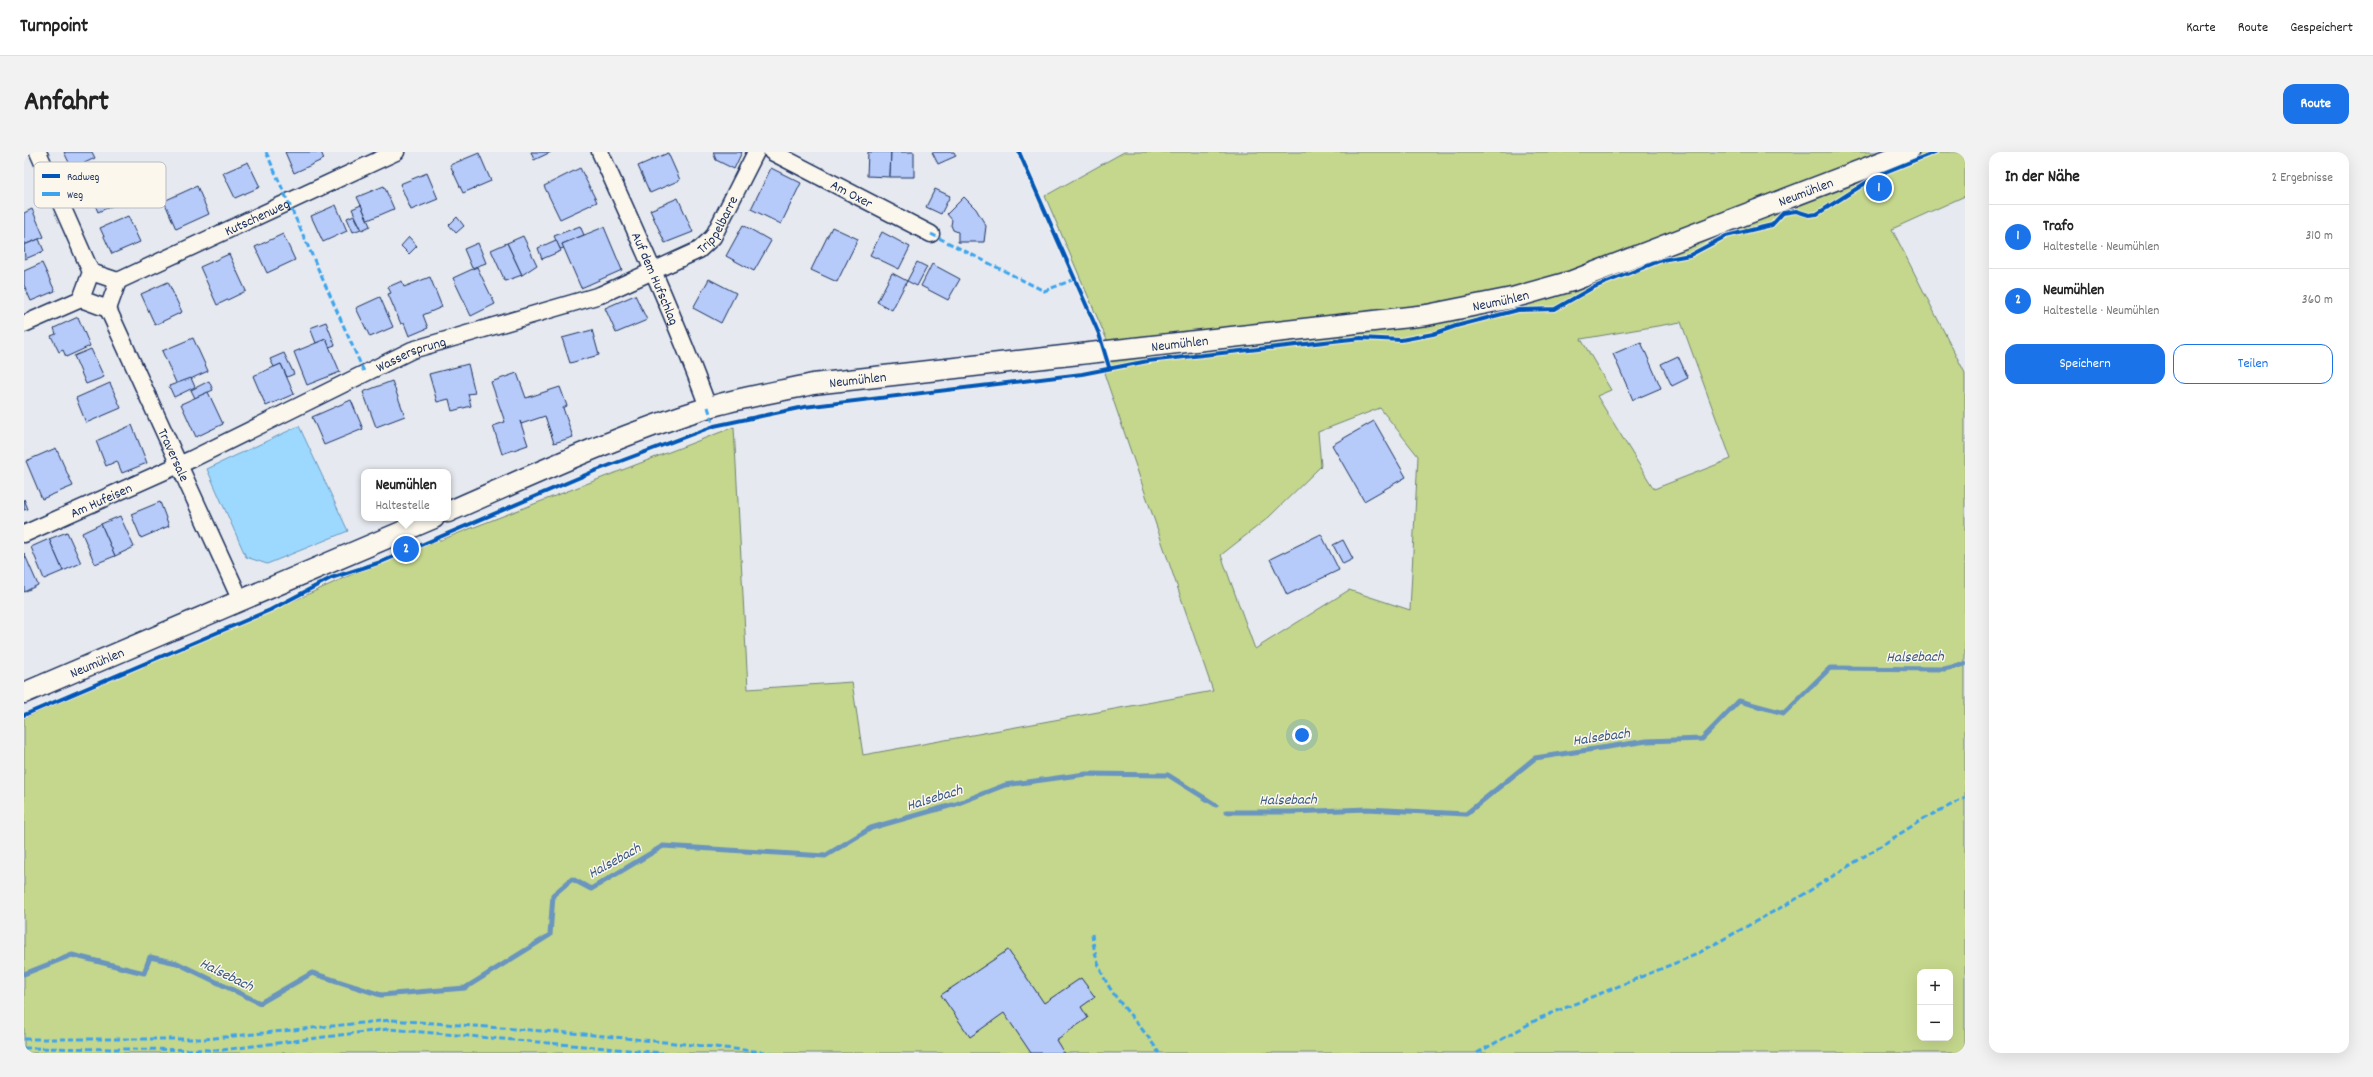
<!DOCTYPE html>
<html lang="de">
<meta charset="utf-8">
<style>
:root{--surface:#fff;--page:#f2f2f2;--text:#222;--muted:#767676;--line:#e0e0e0;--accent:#1a73e8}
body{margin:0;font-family:Dekko,sans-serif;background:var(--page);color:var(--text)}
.controls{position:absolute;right:12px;bottom:12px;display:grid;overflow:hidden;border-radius:8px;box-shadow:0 4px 16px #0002}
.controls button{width:36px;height:36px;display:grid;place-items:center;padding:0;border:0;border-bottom:1px solid var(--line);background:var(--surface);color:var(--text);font:20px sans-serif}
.you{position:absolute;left:1278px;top:583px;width:14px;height:14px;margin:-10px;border:3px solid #fff;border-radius:50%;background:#1a73e8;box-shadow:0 0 0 6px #1a73e833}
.badge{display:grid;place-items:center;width:26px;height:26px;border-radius:50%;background:var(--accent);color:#fff;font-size:13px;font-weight:700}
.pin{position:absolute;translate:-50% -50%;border:2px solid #fff;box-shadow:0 1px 4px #0006}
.popup{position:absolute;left:337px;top:317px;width:90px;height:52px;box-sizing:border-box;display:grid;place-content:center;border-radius:8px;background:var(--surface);filter:drop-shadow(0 1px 3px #0005);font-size:13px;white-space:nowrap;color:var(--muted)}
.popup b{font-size:15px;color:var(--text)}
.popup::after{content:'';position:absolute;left:50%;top:100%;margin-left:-8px;border:8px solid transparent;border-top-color:var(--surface)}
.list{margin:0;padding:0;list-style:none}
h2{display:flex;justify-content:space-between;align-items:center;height:52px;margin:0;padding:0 16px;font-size:17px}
h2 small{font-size:13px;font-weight:400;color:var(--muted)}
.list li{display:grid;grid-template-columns:26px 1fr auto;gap:12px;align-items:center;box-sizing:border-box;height:64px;padding:0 16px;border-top:1px solid var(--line)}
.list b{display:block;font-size:15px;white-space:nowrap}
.list p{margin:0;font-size:13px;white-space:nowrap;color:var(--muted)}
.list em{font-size:13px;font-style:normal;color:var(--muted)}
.actions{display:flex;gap:8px;padding:12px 16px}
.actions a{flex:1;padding:9px 0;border:1px solid var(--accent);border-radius:12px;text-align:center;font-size:14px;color:var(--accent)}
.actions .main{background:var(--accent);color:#fff}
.map{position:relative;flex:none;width:1941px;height:901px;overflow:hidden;border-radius:12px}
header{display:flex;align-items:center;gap:24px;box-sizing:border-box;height:56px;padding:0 20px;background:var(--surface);border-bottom:1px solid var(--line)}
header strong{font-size:19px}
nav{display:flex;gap:22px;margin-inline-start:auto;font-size:14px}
.intro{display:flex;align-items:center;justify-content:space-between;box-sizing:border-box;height:96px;padding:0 24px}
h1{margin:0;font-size:28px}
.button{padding:10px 18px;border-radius:12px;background:var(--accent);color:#fff;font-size:14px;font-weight:700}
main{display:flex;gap:24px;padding:0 24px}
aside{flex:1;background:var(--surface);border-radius:12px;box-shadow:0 4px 16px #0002}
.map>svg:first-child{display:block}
.green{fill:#c5d78c;stroke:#708375;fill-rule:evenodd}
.water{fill:#9dd9fe;stroke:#6995be}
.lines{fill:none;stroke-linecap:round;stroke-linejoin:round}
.stream{stroke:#6995be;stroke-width:5}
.building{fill:#b6cbfa;stroke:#1b2f5e}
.minor-casing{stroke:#1b2f5e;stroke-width:19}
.tertiary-casing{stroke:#1b2f5e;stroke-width:23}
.minor{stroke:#fbf7ec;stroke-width:16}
.tertiary{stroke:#fbf7ec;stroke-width:20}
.quiet{stroke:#3da3ed;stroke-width:3;stroke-dasharray:6 3;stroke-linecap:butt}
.cycleway-casing{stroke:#fbf7ec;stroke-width:6}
.cycleway{stroke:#0057b8;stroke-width:4}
.labels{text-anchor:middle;stroke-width:3;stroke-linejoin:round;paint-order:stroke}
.street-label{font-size:14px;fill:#1b2f5e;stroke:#fbf7ec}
.water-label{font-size:15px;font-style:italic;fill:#3c5a86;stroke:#fbf7ec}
.key{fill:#fbf7ec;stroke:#b8bbc1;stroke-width:1}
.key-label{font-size:11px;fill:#1b2f5e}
</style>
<header>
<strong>Turnpoint</strong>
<nav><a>Karte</a><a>Route</a><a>Gespeichert</a></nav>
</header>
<div class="intro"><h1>Anfahrt</h1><a class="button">Route</a></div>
<main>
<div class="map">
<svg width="1941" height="901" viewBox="0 0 1941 901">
<rect width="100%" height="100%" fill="#e6eaf0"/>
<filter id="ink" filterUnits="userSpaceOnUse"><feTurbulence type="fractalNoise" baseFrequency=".025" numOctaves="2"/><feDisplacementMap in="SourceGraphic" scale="8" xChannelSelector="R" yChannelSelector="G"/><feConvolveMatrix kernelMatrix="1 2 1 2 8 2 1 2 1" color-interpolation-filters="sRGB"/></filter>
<g filter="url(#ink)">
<path class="green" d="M1100,0H1941V44L1868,77L1941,221V901H0V566L240,462L331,421L710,275L724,537L828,530L839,603L1189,539L1081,224L1086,195L1021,44ZM1657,170L1707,307L1630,337L1573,244L1587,238L1557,187ZM1356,256L1394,304L1386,458L1325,438L1231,497L1197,403L1244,366L1297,314L1294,280ZM1896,820H1926V886H1896Z"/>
<path class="water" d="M275,274L324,379L243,412L222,405L183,317Z"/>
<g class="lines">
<g class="stream">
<path d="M1202,660H1267L1343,657L1442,662L1511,606L1623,589L1678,587L1715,549L1760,561L1806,516L1920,517L1941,512"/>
<path d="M0,822L48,803L120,821L126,805L153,811L236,851L288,821L357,843L441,836L526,783L529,743L548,727L567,737L639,694L801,704L847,676L932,652L981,633L1062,622L1144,623L1192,653"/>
</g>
</g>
<g class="building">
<path d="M40,0H68L71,6L48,17Z"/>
<path d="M261,0H297L300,7L270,21Z"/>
<path d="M507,0H527L510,8Z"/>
<path d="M689,0H718L710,17L692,8Z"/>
<path d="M844,0H867L866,25L843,24Z"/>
<path d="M867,0H890V25H866Z"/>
<path d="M908,0H930L932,4L914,12Z"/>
<path d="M455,1L467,29L439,41L426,13Z"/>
<path d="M644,1L656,28L626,41L614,14Z"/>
<path d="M224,10L236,35L211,46L199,21Z"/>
<path d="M556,16L573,50L536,67L520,34Z"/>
<path d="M747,16L777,31L757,72L727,57Z"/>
<path d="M87,18L101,48L74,60L61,30Z"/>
<path d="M403,21L414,47L387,58L376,32Z"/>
<path d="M173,34L185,62L152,77L140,49Z"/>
<path d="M360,34L370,57L344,68L333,45Z"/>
<path d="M911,37L926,44L917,62L902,55Z"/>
<path d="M940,45L952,57L962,74L960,90H934V80L929,78L927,73L928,68L923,62Z"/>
<path d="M654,46L669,80L641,91L626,58Z"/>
<path d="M312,53L323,79L299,90L287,64Z"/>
<path d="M337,53L346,74L338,78L328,57Z"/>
<path d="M8,57L20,85L0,93V61Z"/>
<path d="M330,63L337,77L329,80L323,66Z"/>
<path d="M104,64L116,90L88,102L76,76Z"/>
<path d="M433,65L440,74L432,81L425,73Z"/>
<path d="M719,73L747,89L730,119L702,104Z"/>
<path d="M556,74L560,83L538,92L540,96L536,97L530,84Z"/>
<path d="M580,75L598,118L557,136L538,92Z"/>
<path d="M808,75L834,87L813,130L787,118Z"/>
<path d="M858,80L886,95L875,117L846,103Z"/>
<path d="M259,82L271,108L243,121L231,95Z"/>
<path d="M499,84L513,113L498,123L483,91Z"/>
<path d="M385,85L393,94L385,102L377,94Z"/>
<path d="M15,87L20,99L1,107L0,93Z"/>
<path d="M532,88L537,99L518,107L514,96Z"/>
<path d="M454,91L462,111L448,116L440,97Z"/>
<path d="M483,91L498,123L481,129L467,98Z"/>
<path d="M205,102L222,139L193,153L176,115Z"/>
<path d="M893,110L903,115L893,134L883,129Z"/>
<path d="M18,111L31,139L7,149L0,133V119Z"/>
<path d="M908,112L936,127L924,148L897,134Z"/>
<path d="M453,115L471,152L447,164L429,126Z"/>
<path d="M868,121L883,129L868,158L853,150Z"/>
<path d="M406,125L418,155L399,163L404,176L385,184L380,171L377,172L364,142L367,141L364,135L378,129L380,135Z"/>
<path d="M685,127L712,141L697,171L669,156Z"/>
<path d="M144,130L158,160L131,173L117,142Z"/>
<path d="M611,143L623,168L592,181L581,156Z"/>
<path d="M356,145L369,175L346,185L332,156Z"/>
<path d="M54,165L66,194L42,205L39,198L35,200L27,184L32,182L30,176Z"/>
<path d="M302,170L311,193L305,195L302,187L292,191L286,176Z"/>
<path d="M568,178L575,203L546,211L538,186Z"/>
<path d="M169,186L184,219L153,233L138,199Z"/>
<path d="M302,187L316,220L283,233L270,200Z"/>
<path d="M1617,190L1637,236L1609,248L1589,202Z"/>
<path d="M67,197L80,225L62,232L50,204Z"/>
<path d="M260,201L270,222L263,225L257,212L250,215L246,207Z"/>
<path d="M1654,204L1664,226L1648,234L1637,212Z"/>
<path d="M257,212L270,242L242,254L229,224Z"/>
<path d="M444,212L451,241L444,242L447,254L428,259L425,247L413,250L405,222Z"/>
<path d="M493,221L502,246L536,235L543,254L539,256L549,285L530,291L521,264L497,272L496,269L504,293L478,302L469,274L481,270L467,230Z"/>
<path d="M167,226L171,235L150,245L145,234Z"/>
<path d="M185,229L189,238L171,246L167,238Z"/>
<path d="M368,229L381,264L352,275L339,240Z"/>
<path d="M86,231L97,256L62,271L52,246Z"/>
<path d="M184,240L199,272L172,285L157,252Z"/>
<path d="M327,248L339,277L300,293L288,265Z"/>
<path d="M1350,269L1382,325L1340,349L1308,293Z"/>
<path d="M108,273L123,311L98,321L93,309L82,314L72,289Z"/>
<path d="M32,296L49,334L18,347L2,309Z"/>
<path d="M0,347L4,357L0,358Z"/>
<path d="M136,350L145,374L117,386L107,362Z"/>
<path d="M96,364L110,395L91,404L77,372Z"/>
<path d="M77,372L91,404L71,412L58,381Z"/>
<path d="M43,380L57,411L39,419L25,387Z"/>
<path d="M1297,382L1315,418L1263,443L1246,407Z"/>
<path d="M25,387L39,419L20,427L7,395Z"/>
<path d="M1319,388L1329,407L1319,412L1309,393Z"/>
<path d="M0,401L14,433L0,440Z"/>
<path d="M984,798L1020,851L1057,826L1071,845L1057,855L1064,866L1032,888L1040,901H1007L980,861L946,885L917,843Z"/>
</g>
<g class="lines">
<g class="minor-casing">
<g id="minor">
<path d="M14,0L67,120L57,147L84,157L94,129L67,120"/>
<path id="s1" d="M576,0C614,84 652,168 684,255"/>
<path id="s2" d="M748,0L907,82"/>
<path id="s3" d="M94,129L372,0"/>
<path id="s4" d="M84,157L217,449"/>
<path d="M0,172L57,147"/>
<path id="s5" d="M0,382L168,307L388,198L576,143L675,98L689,85L732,0"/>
</g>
</g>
<g class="tertiary-casing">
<g id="tertiary">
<path id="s6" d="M424,360C509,323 594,283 682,256C717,245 753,240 789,232L1403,163L1488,146L1548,129L1884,0"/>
<path id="s7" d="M0,541L410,366"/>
</g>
</g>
<use href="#minor" class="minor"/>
<use href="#tertiary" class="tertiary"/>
<g class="quiet">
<path d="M242,0L341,222"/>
<path d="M907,82L1020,139L1051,127"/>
<path d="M684,255L690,274"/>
<path d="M1068,782C1074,841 1107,856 1135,901"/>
<path d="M0,887H181L367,868L560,882L750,901"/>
<path d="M0,896L198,898L364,877L639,901"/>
<path d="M1453,901L1516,866L1671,803L1774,746L1901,666L1941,646"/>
</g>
<g class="cycleway-casing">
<g id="cycleway">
<path d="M995,0L1075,182L1085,215"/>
<path d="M0,563L246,458L307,426L357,410L573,318L690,274L780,255L1058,222L1124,209L1337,186L1377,188L1409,182L1432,174L1494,158L1531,157L1568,136L1638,108L1666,103L1702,84L1748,73L1759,61L1772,59L1785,63L1793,62L1854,23L1911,0"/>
</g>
</g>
<use href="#cycleway" class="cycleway"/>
</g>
</g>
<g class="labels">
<g class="street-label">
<text dy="5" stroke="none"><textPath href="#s6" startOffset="1405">Neumühlen</textPath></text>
<text dy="5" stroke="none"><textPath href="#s2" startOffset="90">Am Oxer</textPath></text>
<text dy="5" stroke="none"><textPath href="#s3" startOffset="153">Kutschenweg</textPath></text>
<text dy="5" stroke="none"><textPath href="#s5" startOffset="766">Trippelbarre</textPath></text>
<text dy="5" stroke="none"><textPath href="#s1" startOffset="138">Auf dem Hufschlag</textPath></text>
<text dy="5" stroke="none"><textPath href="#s6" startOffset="1081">Neumühlen</textPath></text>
<text dy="5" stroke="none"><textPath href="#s6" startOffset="757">Neumühlen</textPath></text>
<text dy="5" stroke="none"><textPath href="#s5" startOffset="427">Wassersprung</textPath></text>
<text dy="5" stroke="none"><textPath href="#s6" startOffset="433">Neumühlen</textPath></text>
<text dy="5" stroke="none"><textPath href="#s4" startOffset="160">Traversale</textPath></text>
<text dy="5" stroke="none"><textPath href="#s5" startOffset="84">Am Hufeisen</textPath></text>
<text dy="5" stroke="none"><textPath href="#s7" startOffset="79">Neumühlen</textPath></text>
</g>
<g class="water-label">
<text transform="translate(1891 504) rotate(-1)" y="5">Halsebach</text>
<text transform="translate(1577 584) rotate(-8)" y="5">Halsebach</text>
<text transform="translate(910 645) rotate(-17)" y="5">Halsebach</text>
<text transform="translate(1264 647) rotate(-1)" y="5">Halsebach</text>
<text transform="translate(590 708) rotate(-29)" y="5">Halsebach</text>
<text transform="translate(203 822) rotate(26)" y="5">Halsebach</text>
</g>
</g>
<rect x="10" y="10" width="132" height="46" rx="6" class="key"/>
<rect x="18" y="22" width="18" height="4" fill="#0057b8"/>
<rect x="18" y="40" width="18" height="4" fill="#3da3ed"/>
<g class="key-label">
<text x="43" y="28">Radweg</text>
<text x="43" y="46">Weg</text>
</g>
</svg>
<div class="controls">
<button>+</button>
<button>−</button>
</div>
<div class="you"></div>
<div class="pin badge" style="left:1855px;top:36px">1</div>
<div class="pin badge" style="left:382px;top:397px">2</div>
<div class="popup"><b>Neumühlen</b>Haltestelle</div>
</div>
<aside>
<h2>In der Nähe<small>2 Ergebnisse</small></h2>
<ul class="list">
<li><span class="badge">1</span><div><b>Trafo</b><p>Haltestelle · Neumühlen</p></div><em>310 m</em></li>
<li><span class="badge">2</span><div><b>Neumühlen</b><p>Haltestelle · Neumühlen</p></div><em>360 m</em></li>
</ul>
<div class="actions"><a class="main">Speichern</a><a>Teilen</a></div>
</aside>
</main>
